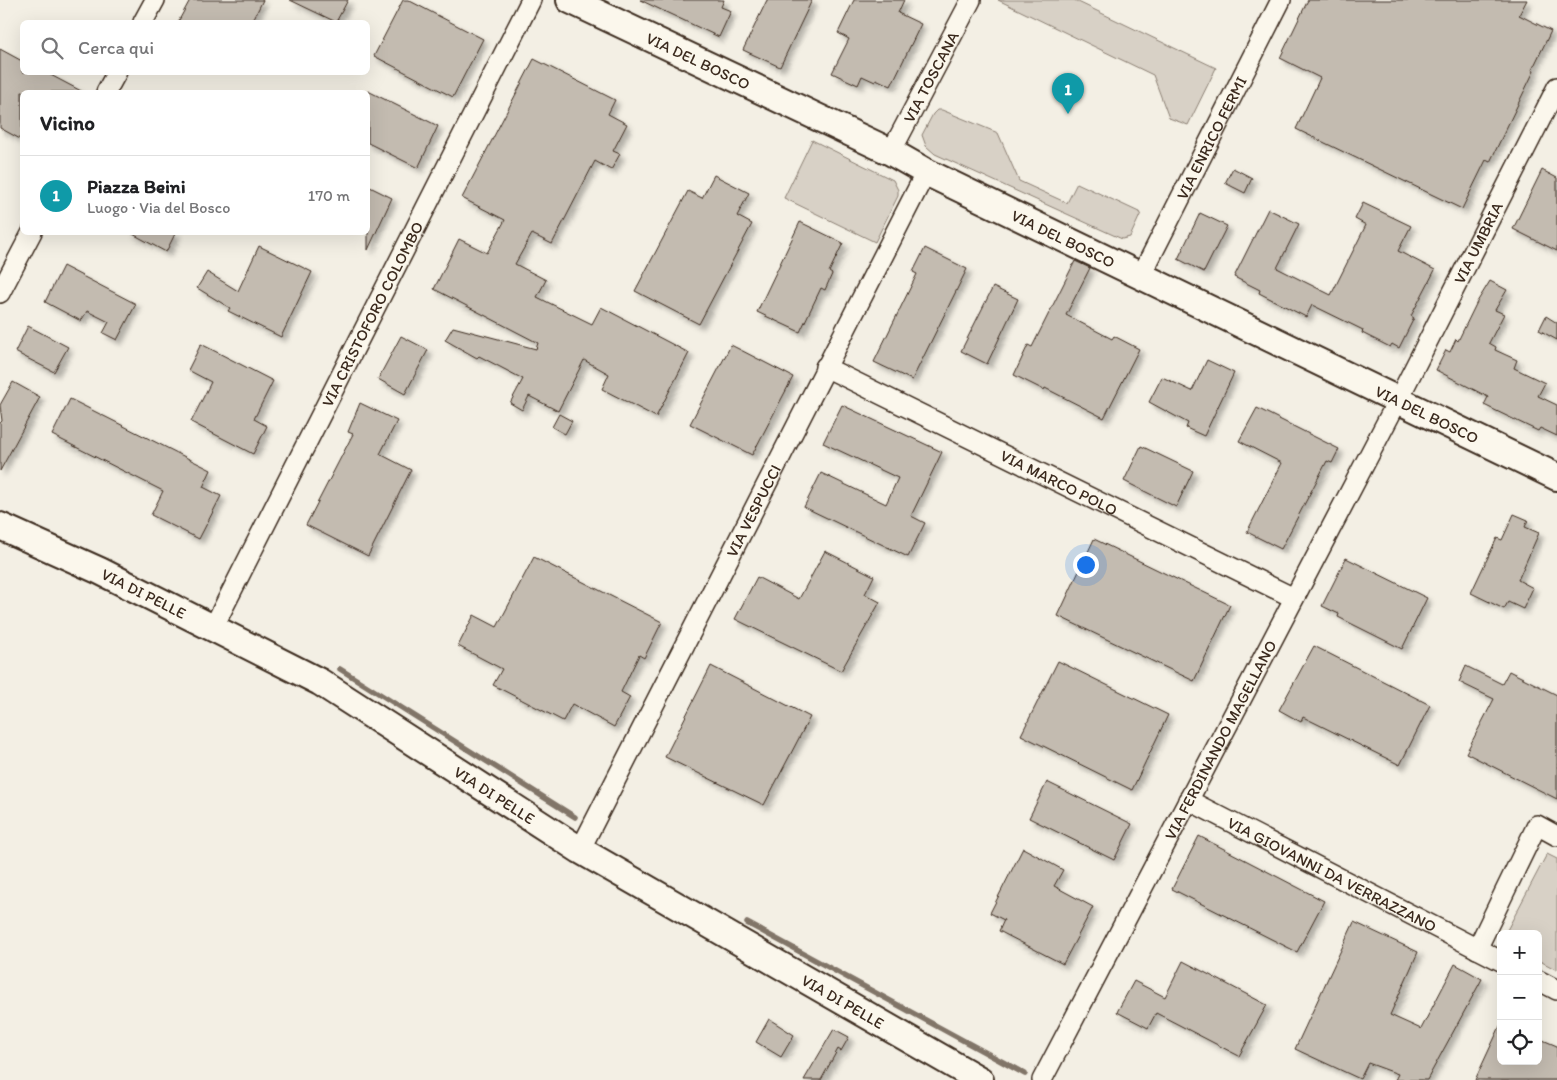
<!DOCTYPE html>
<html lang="it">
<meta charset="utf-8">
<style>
:root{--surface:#fff;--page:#f6f6f6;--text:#202124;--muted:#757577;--line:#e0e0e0;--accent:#0b8043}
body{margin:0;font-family:Itim,sans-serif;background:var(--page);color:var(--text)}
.controls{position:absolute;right:15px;bottom:15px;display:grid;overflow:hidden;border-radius:8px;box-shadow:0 5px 20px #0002}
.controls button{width:45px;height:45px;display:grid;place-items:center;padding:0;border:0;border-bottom:1px solid var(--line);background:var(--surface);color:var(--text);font:25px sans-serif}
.you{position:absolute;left:1085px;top:564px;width:18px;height:18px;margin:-12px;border:4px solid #fff;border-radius:50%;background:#1a73e8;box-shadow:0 0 0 8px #1a73e833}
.badge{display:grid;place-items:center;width:32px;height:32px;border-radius:50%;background:var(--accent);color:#fff;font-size:16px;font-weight:700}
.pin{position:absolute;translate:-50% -41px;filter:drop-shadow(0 1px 2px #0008)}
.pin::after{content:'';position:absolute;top:26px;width:18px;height:15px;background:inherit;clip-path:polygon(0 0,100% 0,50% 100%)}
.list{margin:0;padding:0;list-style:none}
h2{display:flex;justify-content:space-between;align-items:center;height:65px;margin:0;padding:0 20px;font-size:21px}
h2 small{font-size:16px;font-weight:400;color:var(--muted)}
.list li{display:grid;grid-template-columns:32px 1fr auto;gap:15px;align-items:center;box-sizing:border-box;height:80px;padding:0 20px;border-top:1px solid var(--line)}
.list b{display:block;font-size:19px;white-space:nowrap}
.list p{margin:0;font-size:16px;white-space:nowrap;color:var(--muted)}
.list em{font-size:16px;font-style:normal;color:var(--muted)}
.icon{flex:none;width:28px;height:28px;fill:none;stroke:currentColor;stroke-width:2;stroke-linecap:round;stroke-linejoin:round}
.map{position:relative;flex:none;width:1557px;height:1080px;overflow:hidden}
.search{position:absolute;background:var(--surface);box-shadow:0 5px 20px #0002;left:20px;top:20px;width:350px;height:55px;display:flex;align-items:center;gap:12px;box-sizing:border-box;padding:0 18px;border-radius:8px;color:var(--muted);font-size:19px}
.panel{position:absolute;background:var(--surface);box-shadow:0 5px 20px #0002;left:20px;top:90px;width:350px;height:145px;border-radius:8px}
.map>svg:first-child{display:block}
.green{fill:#d8d1c6;stroke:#8a7e72}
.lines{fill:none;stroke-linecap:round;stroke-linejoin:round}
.stream{stroke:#817468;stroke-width:5.5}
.building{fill:#c3bbb0;stroke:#3b2a1e;filter:url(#shadow)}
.street-casing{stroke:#3b2a1e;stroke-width:22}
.secondary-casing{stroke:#3b2a1e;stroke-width:30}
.street{stroke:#fbf7ec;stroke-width:19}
.secondary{stroke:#fbf7ec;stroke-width:26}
.labels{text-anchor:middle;stroke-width:5;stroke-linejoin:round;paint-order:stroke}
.street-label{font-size:16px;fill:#3b2a1e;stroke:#fbf7ec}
</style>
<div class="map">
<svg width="1557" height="1080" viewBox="0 0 1557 1080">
<defs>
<filter id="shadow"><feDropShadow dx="4.5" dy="4.5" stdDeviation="2.5" flood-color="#0004"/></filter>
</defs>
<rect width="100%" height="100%" fill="#f3efe4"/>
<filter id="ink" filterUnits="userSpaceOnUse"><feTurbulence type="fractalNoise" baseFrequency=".02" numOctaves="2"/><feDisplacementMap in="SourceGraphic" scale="10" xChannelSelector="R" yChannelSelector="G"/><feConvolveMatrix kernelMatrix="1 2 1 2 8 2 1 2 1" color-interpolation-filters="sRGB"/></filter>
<g filter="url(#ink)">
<g class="green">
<path d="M998,0H1074L1216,68L1188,125L1169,118L1153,75Z"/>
<path d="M937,110H942L998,133L1019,181L1067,203L1077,183L1141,213L1130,237L1122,239L935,154L926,146L922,135L933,114Z"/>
<path d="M812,140L893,180L898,190V196L875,242L784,198Z"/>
<path d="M1547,854L1557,859V970L1538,960V934H1505Z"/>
</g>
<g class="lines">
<g class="stream">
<path d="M340,669L575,817"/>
<path d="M747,923L1025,1074"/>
</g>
</g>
<g class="building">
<path d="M190,0H263L252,22H178Z"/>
<path d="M290,0H348L336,22Z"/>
<path d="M403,0H408L483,39L453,97L374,56Z"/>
<path d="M640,0H724L721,7L731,11L719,37Z"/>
<path d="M767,0H812L780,67L743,50Z"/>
<path d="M854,0H904L898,13L921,24L891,86L876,79L875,82L862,76L858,85L832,73L849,39L838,33Z"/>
<path d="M1308,0H1527L1519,15L1551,31L1532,70L1534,71L1490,162L1486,160L1462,209L1296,129L1320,78L1280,58Z"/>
<path d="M0,49L22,61V72H45L83,92H22V140L0,128Z"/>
<path d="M534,59L615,100L608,114L627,124L613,151L620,154L611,170L595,161L552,244L532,234L515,264L546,280L537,297L592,324L601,307L689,353L656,417L602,389L609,374L584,360L558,411L529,396L522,410L510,403L523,379L479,356L477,358L445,340L453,327L536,349L538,343L434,289L459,239L487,253L505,220L462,198Z"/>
<path d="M368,91L438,126L418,168L368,143Z"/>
<path d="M1233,168L1252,178L1245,193L1225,183Z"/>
<path d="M1542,170L1557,178V251L1513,229Z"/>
<path d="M714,175L749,193L737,216L752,224L699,324L635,291L688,191L702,198Z"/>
<path d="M368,186L392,198L368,250Z"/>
<path d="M1363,203L1411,226L1398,251L1435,270L1411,316L1414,318L1399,348L1392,344L1390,347L1362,333L1363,330L1312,305L1306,317L1259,293L1260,290L1234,277L1268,209L1299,224L1277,268L1331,295L1366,225L1355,219Z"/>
<path d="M1200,213L1227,226L1204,272L1178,259Z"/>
<path d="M800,222L843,243L829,272L832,274L825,290L821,288L800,332L757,312Z"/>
<path d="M129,232H176L166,252Z"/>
<path d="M259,246L312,272L281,337L228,311L230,308L197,288L207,272L238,291Z"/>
<path d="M925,248L967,269L912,380L874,362L917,274L913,272Z"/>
<path d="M1075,261L1090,268L1066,315L1112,339L1114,336L1139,349L1104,418L1045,388L1044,390L1014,375L1028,345L1032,347Z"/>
<path d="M63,266L136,304L117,340L103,333L109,322L87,311L81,321L45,302Z"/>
<path d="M1490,281L1507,290L1495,310L1504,314L1489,343L1496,347L1495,350L1517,360L1514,368L1545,383L1538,396L1557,405V436L1540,428L1538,431L1484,405L1488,397L1436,370L1446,350L1450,352L1456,339L1458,341L1477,302Z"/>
<path d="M993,287L1018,299L987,364L961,351Z"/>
<path d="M1546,316L1557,323V340L1539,330Z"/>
<path d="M28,326L68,347L54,372L15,352Z"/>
<path d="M401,336L428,350L405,394L378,379Z"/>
<path d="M201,344L273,381L254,419L267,426L253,454L191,422L211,382L188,370Z"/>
<path d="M731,345L793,377L752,455L690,424Z"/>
<path d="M1207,360L1234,373L1204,436L1186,428L1188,423L1149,402L1162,377L1192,391Z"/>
<path d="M13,382L40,397L0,471V423L2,421L0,405Z"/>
<path d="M70,399L211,470L203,487L221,496L199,539L151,515L163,491L52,435Z"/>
<path d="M360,403L397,421L380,454L411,470L368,556L306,525L353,434L348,432Z"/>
<path d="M842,405L942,452L911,516L925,523L908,557L804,507L821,473L886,504L898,478L823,443Z"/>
<path d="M1257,408L1339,449L1332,463L1327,461L1281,549L1247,532L1282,463L1239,441Z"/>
<path d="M559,414L572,421L565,434L552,427Z"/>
<path d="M1141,446L1193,471L1176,507L1124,481Z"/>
<path d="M1514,514L1528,520L1525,527L1539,533L1518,580L1533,588L1523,609L1508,602L1504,609L1471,593L1497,538L1502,540Z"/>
<path d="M1094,539L1230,605L1194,681L1058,616Z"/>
<path d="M825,551L874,576L865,594L880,602L841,671L735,619L757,577L799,599Z"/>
<path d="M534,557L662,622L644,658L639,655L621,692L630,697L614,727L572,704L563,721L493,685L502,669L458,646L474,615L497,627Z"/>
<path d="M1346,558L1427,598L1402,649L1338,617L1339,614L1322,606Z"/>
<path d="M1314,646L1430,705L1400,765L1303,717L1301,722L1279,710Z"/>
<path d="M1058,661L1168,715L1132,790L1021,735Z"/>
<path d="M711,666L810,717L764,805L665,757Z"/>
<path d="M1466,666L1502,684L1509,671L1557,695V799L1466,753L1494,699L1459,682Z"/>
<path d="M1047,782L1132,824L1114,860L1029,818Z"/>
<path d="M1199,836L1324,901L1297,952L1172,889Z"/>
<path d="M1023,848L1063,870L1054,886L1093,907L1063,964L999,931L1004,920L990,913Z"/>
<path d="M1354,922L1418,952L1390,1015L1421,1029L1455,964L1482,979L1427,1080H1395L1398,1074L1368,1063L1360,1079L1295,1049Z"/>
<path d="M1183,961L1267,1005L1239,1056L1156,1013L1148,1028L1117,1012L1134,981L1165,997Z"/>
<path d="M769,1019L794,1035L781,1057L756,1042Z"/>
<path d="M1501,1024V1061H1538V1038L1557,1046V1080H1475Z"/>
<path d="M834,1029L849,1037L841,1051L838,1049L821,1080H804Z"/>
</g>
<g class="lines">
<g class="street-casing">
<g id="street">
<path d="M143,22L155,0"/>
<path d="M106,92L117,72"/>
<path id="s1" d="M891,152L971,0"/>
<path id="s2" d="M1141,276L1281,0"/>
<path d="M0,293L32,232"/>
<path id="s3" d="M825,367L1294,598"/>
<path id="s4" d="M213,628L531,0"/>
<path id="s5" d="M1188,800L1501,961"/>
<path id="s6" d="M580,850L926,172"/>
<path d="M1477,949L1537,825L1557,836"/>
<path d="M1538,980L1557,990"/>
<path id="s7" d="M1042,1080L1398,400L1557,87"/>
</g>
</g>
<g class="secondary-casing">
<g id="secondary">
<path id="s8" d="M570,0L891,152L926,172L1557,477"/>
<path id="s9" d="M0,526L100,571L320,682L580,850L980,1080"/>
</g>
</g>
<use href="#street" class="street"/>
<use href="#secondary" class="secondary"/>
</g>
</g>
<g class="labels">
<g class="street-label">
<text dy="6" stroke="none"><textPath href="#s8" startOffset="142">VIA DEL BOSCO</textPath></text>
<text dy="6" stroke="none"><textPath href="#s1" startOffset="85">VIA TOSCANA</textPath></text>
<text dy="6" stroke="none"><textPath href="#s2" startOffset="155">VIA ENRICO FERMI</textPath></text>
<text dy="6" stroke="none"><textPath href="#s8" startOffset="548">VIA DEL BOSCO</textPath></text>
<text dy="6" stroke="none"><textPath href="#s7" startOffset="944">VIA UMBRIA</textPath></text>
<text dy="6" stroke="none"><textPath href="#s4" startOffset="352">VIA CRISTOFORO COLOMBO</textPath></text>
<text dy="6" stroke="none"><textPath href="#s8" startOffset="952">VIA DEL BOSCO</textPath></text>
<text dy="6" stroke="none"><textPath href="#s3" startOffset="261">VIA MARCO POLO</textPath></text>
<text dy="6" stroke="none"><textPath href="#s6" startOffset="381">VIA VESPUCCI</textPath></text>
<text dy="6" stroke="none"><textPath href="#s9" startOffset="159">VIA DI PELLE</textPath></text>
<text dy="6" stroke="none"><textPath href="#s7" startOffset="384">VIA FERDINANDO MAGELLANO</textPath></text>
<text dy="6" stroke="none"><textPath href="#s9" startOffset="564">VIA DI PELLE</textPath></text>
<text dy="6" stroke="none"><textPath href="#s5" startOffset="162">VIA GIOVANNI DA VERRAZZANO</textPath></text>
<text dy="6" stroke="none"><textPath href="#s9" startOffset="969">VIA DI PELLE</textPath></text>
</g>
</g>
</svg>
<div class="controls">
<button>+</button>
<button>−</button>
<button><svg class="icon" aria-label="locate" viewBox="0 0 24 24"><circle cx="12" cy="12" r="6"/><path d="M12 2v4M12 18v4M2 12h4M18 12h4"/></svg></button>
</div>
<div class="you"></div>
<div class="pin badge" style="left:1068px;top:114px;background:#0f9aa8">1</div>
<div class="search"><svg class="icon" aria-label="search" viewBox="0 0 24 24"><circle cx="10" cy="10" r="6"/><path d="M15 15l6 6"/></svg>Cerca qui</div>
<section class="panel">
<h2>Vicino<small></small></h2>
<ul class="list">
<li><span class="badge" style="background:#0f9aa8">1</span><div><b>Piazza Beini</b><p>Luogo · Via del Bosco</p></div><em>170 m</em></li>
</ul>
</section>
</div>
